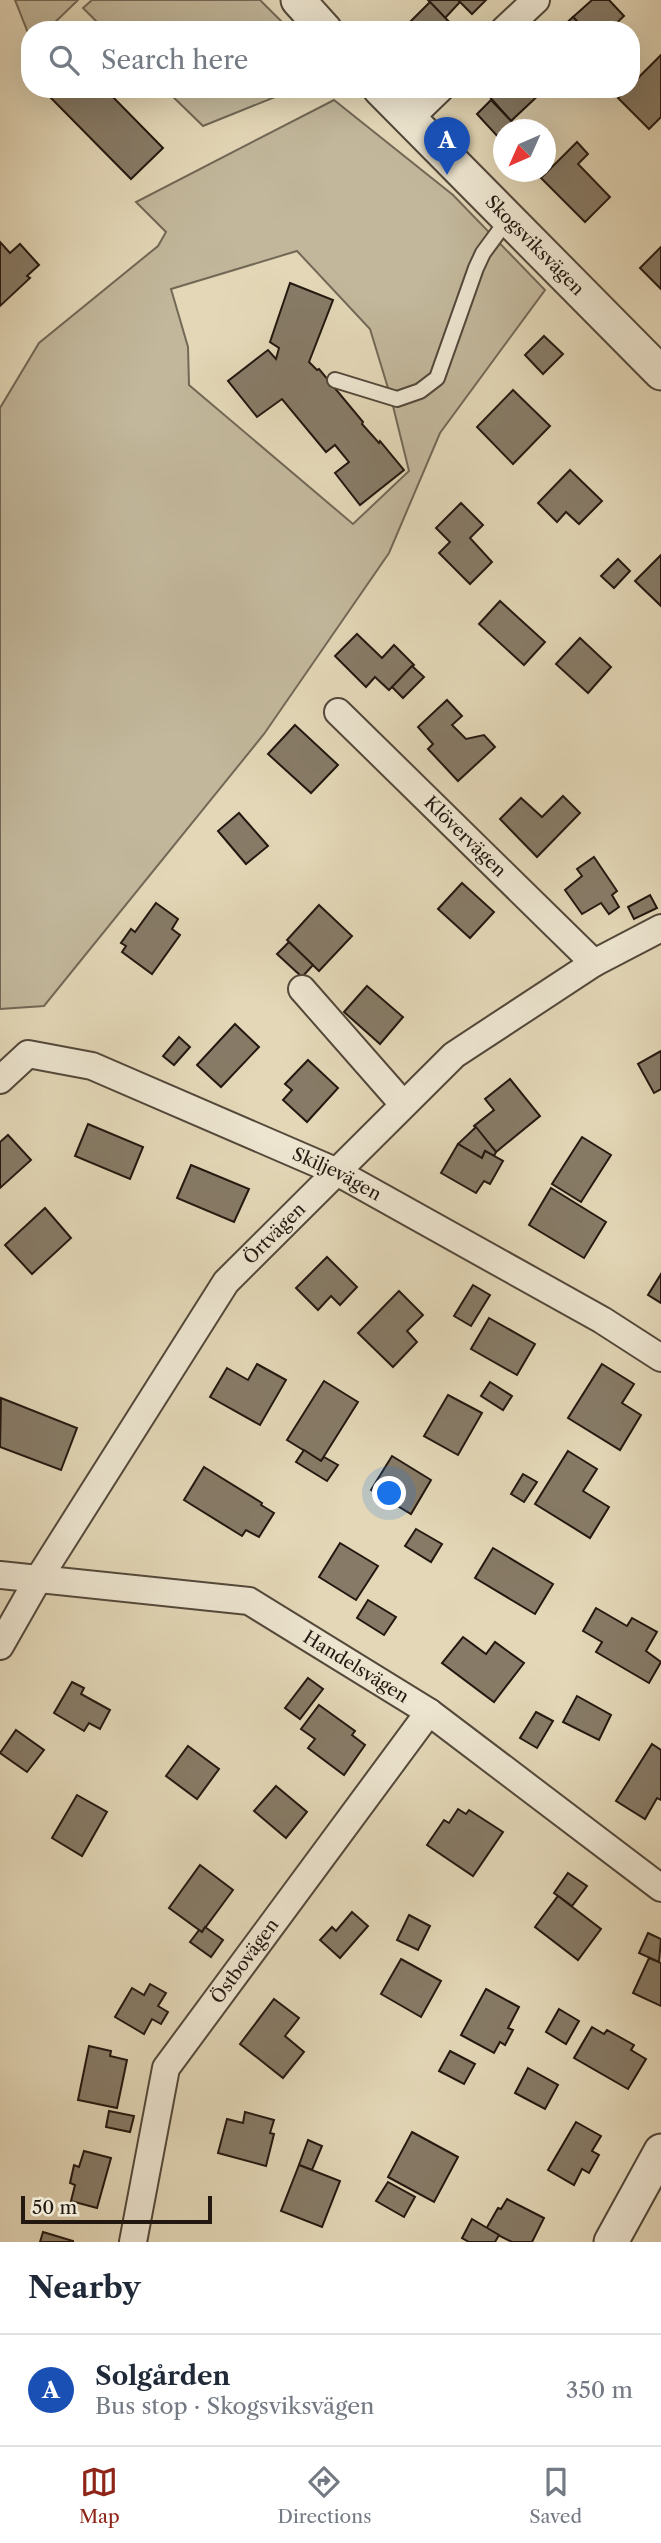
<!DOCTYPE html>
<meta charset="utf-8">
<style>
:root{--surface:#fff;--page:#f6f6f7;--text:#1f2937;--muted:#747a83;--line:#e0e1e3;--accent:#8f2418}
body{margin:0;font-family:"Libre Caslon Text",serif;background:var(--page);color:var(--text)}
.compass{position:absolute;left:493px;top:119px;width:63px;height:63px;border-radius:50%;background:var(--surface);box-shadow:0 7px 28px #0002;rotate:225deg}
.scale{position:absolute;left:21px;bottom:18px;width:191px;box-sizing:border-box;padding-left:7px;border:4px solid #231810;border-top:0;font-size:19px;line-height:24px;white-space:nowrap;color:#231810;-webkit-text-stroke:5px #ede5d0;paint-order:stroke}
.you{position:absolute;left:390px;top:1494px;width:24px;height:24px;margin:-18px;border:5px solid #fff;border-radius:50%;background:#1a73e8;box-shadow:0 0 0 10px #1a73e833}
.badge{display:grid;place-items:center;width:46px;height:46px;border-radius:50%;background:var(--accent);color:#fff;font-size:23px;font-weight:700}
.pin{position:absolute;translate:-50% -58px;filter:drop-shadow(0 2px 4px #0008)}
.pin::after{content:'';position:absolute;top:37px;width:24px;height:21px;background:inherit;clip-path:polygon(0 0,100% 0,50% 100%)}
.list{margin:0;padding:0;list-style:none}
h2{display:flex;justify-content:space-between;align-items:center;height:91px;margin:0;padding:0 28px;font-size:30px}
h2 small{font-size:23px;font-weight:400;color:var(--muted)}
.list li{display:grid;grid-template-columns:46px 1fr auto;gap:21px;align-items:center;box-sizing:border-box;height:112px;padding:0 28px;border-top:2px solid var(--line)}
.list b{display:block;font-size:26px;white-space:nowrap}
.list p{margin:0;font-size:23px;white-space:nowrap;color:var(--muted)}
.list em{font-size:23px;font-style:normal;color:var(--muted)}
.icon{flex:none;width:38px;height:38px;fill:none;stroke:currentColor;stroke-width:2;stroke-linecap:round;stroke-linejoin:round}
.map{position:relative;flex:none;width:661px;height:2242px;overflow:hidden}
.search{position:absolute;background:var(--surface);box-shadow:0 7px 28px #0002;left:21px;right:21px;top:21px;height:77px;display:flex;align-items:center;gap:18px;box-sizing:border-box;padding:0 24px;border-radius:28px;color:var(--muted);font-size:26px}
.sheet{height:203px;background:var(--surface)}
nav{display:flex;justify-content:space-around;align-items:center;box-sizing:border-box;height:98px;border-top:2px solid var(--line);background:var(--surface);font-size:19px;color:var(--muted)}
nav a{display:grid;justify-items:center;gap:4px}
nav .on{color:var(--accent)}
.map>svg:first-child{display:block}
.green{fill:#c2b79b;stroke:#726856;stroke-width:2;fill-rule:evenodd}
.building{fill:#877b67;stroke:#231810;stroke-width:2}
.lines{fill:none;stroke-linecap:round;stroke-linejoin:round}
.service-casing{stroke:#53483a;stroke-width:18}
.minor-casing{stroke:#53483a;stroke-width:30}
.tertiary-casing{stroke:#53483a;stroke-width:37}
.service{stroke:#ede5d0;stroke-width:14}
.minor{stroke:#ede5d0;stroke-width:26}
.tertiary{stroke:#ede5d0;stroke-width:33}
.labels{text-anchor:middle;stroke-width:6;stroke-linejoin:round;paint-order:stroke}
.street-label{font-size:18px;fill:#231810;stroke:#ede5d0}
</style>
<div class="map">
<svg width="661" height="2242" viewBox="0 0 661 2242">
<rect width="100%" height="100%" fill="#e3d7b7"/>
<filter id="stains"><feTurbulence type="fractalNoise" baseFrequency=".00286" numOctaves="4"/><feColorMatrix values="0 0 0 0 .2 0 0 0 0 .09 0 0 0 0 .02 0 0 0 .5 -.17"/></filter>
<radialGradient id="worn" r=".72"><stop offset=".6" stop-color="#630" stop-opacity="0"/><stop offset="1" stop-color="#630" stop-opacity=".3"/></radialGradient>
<g class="green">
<path d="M15,0H78L47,30H30V38Z"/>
<path d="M92,0H260L290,30H105L83,8Z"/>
<path d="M165,89H295L203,126Z"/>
<path d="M334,100L453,195L545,290L440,433L389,553L264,734L44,1006L0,1009V408L39,343L158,246L166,232L136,202ZM297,251L370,329L391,398L409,471L353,524L189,385L188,347L171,289Z"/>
</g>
<g class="building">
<path d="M428,0H458L460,2L445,18Z"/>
<path d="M458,0H486L472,14Z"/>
<path d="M592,0H609L624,16L609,30H585L573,17Z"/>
<path d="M430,2L455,28L454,30H411L406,26Z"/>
<path d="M573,17L585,30H559Z"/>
<path d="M661,55V117L649,129L618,98L627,89H631V85Z"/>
<path d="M52,89H105L163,148L131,179L47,94Z"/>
<path d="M494,89H541L543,91L511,121L488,95Z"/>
<path d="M491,100L514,124L508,130H504V134L499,138L477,114Z"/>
<path d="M577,142L588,154L578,164L610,197L585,222L541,178Z"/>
<path d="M0,242L10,253L20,244L39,265L27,276L30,278L0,306Z"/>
<path d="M661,247V289L640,268Z"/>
<path d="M290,283L333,300L309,362L317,370L319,369L363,422L362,424L379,443L380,441L404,470L360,505L335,473L349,462L335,445L326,452L282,399L257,417L228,381L268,350L276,359L279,348L270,342Z"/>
<path d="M544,336L563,354L543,374L525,355Z"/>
<path d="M513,390L550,426L513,464L477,427Z"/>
<path d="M570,470L602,501L579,524L566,512L557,522L538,503Z"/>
<path d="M461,503L483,525L470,538L492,562L470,584L439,553L450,542L436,528Z"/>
<path d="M661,555V606L635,581Z"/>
<path d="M618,559L630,571L614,588L601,576Z"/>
<path d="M500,601L545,642L524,665L479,624Z"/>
<path d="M357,634L382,658L394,645L414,665L389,690L375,677L366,687L335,656Z"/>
<path d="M580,638L611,667L588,693L556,664Z"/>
<path d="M412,666L424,677L403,698L392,687Z"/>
<path d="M447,700L462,716L452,725L466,739L484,735L495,747L458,781L428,749L433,744L418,727Z"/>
<path d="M295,725L338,765L311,793L268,754Z"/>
<path d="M563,796L580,813L537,857L500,819L521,798L542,817Z"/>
<path d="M239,813L268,846L246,864L218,831Z"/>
<path d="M594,857L617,891L612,895L619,907L609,914L601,903L582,914L565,890L582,876L577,869Z"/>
<path d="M462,883L494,912L470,938L438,909Z"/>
<path d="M650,895L657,908L634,919L628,907Z"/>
<path d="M156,903L178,919L172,929L180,935L152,974L122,952L126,946L121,943L131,929L135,932Z"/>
<path d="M319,905L352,936L319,971L287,940Z"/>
<path d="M289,942L313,965L302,977L277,954Z"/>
<path d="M367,986L403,1017L380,1044L344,1012Z"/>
<path d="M235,1024L259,1047L221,1087L197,1065Z"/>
<path d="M179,1037L190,1047L174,1065L163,1056Z"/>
<path d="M661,1051V1089L654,1093L638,1064Z"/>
<path d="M308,1060L338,1088L307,1122L283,1100L292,1090L285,1084Z"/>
<path d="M510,1079L540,1116L496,1152L474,1126L494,1110L485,1099Z"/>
<path d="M88,1124L143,1147L130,1179L75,1156Z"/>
<path d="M476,1127L496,1152L494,1156L485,1151L482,1158L458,1144Z"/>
<path d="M8,1135L31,1160L0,1188V1142Z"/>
<path d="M582,1137L611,1155L581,1202L552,1184Z"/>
<path d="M458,1144L482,1158L485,1151L503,1161L490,1184L484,1181L476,1193L441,1173Z"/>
<path d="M191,1165L249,1189L234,1222L177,1198Z"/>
<path d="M551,1188L606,1222L584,1258L529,1225Z"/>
<path d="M45,1208L71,1238L32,1274L5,1245Z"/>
<path d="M327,1257L357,1287L340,1305L331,1296L318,1310L296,1288Z"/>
<path d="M661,1274V1303L648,1295Z"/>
<path d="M473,1285L490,1295L471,1326L454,1316Z"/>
<path d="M399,1291L423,1315L407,1331L417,1342L393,1367L358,1333Z"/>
<path d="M489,1318L535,1344L517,1375L471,1349Z"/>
<path d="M257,1364L286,1380L260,1425L210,1397L227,1368L248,1380Z"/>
<path d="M602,1364L634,1384L622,1403L641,1415L620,1450L568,1418Z"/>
<path d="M324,1381L358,1402L321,1461L287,1440Z"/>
<path d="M490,1382L512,1396L503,1410L481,1396Z"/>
<path d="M448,1395L482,1413L458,1455L424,1436Z"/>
<path d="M1,1398L77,1428L61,1470L0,1447Z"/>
<path d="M304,1450L321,1461L324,1457L338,1465L327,1481L296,1462Z"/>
<path d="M568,1451L597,1469L583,1491L609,1507L590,1538L535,1504Z"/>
<path d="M392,1456L431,1480L411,1514L371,1490Z"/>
<path d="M204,1467L262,1503L261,1505L274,1513L259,1537L246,1530L242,1536L184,1500Z"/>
<path d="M523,1474L537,1482L524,1502L511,1494Z"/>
<path d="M416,1529L442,1544L431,1562L405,1546Z"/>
<path d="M340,1543L378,1566L356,1600L319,1577Z"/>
<path d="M493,1548L553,1584L535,1614L475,1578Z"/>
<path d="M368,1600L396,1617L384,1635L357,1618Z"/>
<path d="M596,1608L627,1626L632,1618L657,1632L646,1651L661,1662L649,1683L596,1652L602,1642L583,1631Z"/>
<path d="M463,1637L486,1654L495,1642L524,1663L494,1702L442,1663Z"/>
<path d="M308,1678L323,1689L300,1719L285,1708Z"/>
<path d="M72,1682L84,1688L81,1694L110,1710L100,1729L89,1723L84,1731L54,1713Z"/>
<path d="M577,1696L611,1715L599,1740L563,1722Z"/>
<path d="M319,1705L355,1731L352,1735L365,1745L344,1775L308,1748L315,1739L301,1729Z"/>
<path d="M536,1712L553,1721L537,1748L520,1738Z"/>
<path d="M16,1730L44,1750L27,1772L0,1753Z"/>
<path d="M652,1744L661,1750V1800L657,1798L645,1819L616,1801Z"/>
<path d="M188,1746L219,1769L197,1799L166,1776Z"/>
<path d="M276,1786L307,1812L286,1838L254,1811Z"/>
<path d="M77,1795L107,1812L82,1856L52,1838Z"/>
<path d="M458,1809L466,1814L469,1810L503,1832L473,1876L427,1845L444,1820L449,1823Z"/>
<path d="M200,1865L233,1890L202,1932L169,1908Z"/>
<path d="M568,1873L587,1886L572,1906L554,1893Z"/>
<path d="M558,1896L601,1929L578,1960L535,1927Z"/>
<path d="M352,1912L368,1926L340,1958L320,1940L332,1927L336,1931Z"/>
<path d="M409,1915L430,1926L418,1950L397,1940Z"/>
<path d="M205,1927L223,1940L211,1957L190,1942L199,1930L202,1932Z"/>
<path d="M648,1933L661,1939L659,1962L639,1953Z"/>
<path d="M649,1958L661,1963V2006L633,1993Z"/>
<path d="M401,1959L441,1981L421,2017L381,1994Z"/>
<path d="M150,1984L166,1993L158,2006L168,2012L161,2024L152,2019L144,2034L115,2017L132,1988L144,1995Z"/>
<path d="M486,1989L519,2007L508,2028L513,2030L505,2045L500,2042L494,2053L461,2035Z"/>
<path d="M274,1999L299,2018L285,2036L304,2052L283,2078L240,2044Z"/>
<path d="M559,2009L579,2021L566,2044L546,2032Z"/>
<path d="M592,2027L604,2034L607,2030L634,2045L631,2050L646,2059L628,2089L574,2058Z"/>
<path d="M89,2046L111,2051L110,2056L127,2060L117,2108L78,2100Z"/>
<path d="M450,2051L475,2064L464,2084L439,2071Z"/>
<path d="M528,2068L558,2085L545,2109L515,2093Z"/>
<path d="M109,2111L134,2116L130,2132L106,2127Z"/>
<path d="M245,2112L274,2120L270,2133L274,2134L266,2166L218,2153L227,2119L243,2123Z"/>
<path d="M576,2122L601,2136L592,2151L599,2155L589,2173L582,2169L574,2185L548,2170Z"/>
<path d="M412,2132L458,2157L434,2202L388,2177Z"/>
<path d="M308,2140L322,2146L312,2170L299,2165Z"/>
<path d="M84,2151L111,2158L97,2208L71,2201L75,2185L70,2183L74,2165L79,2167Z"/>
<path d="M299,2165L340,2181L322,2227L281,2211Z"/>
<path d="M388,2182L415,2197L404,2217L376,2201Z"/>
<path d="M507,2199L544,2218L532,2242H512L486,2229L498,2208L501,2209Z"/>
<path d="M472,2219L499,2235L495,2242H469L462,2238Z"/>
<path d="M43,2232L73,2241V2242H40Z"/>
</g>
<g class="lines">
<g class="service-casing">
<path id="service" d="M335,380L397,399L420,391L437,378L476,268L483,253L508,219"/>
</g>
<g class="minor-casing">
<g id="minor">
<path d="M504,30L536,0"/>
<path d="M408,120L440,89"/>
<path id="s1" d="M338,712L594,963"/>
<path d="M302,989L403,1104"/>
<path id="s2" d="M0,1080L28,1054L92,1066L335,1171L602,1320L661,1358"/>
<path id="s3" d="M0,1575L249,1601L429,1712L661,1888"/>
<path id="s4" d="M0,1646L37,1581L226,1282L454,1055L594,963L661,928"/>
<path id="s5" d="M133,2242L166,2068L429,1712"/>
</g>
</g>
<g class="tertiary-casing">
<g id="tertiary">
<path d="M298,0L325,30"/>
<path id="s6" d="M380,89L661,373"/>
<path d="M611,2242L661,2151"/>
</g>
</g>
<use href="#service" class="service"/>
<use href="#minor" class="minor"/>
<use href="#tertiary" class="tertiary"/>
</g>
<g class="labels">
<g class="street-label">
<text dy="6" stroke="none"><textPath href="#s6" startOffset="220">Skogsviksvägen</textPath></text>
<text dy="6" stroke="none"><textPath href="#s1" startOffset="178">Klövervägen</textPath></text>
<text dy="6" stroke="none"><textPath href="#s2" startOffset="371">Skiljevägen</textPath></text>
<text dy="6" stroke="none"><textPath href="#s4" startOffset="497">Örtvägen</textPath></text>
<text dy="6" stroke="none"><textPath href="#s3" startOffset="376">Handelsvägen</textPath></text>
<text dy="6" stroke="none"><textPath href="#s5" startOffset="310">Östbovägen</textPath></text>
</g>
</g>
<rect width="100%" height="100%" filter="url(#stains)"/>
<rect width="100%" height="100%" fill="url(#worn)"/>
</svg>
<svg class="compass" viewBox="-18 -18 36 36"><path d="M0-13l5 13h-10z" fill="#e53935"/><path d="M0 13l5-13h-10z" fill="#747a83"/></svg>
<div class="scale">50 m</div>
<div class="you"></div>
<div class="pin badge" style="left:447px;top:175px;background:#1a4fb4">A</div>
<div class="search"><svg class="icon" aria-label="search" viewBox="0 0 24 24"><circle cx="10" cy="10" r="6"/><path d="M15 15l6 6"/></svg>Search here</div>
</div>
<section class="sheet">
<h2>Nearby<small></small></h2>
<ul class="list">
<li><span class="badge" style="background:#1a4fb4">A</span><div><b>Solgården</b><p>Bus stop · Skogsviksvägen</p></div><em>350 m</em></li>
</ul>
</section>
<nav>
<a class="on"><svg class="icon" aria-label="map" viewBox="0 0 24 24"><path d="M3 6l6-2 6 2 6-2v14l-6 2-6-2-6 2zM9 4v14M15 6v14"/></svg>Map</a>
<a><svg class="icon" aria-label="directions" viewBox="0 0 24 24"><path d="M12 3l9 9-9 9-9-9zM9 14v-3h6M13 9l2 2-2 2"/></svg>Directions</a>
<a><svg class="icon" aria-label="saved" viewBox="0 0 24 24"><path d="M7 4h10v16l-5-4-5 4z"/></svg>Saved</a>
</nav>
